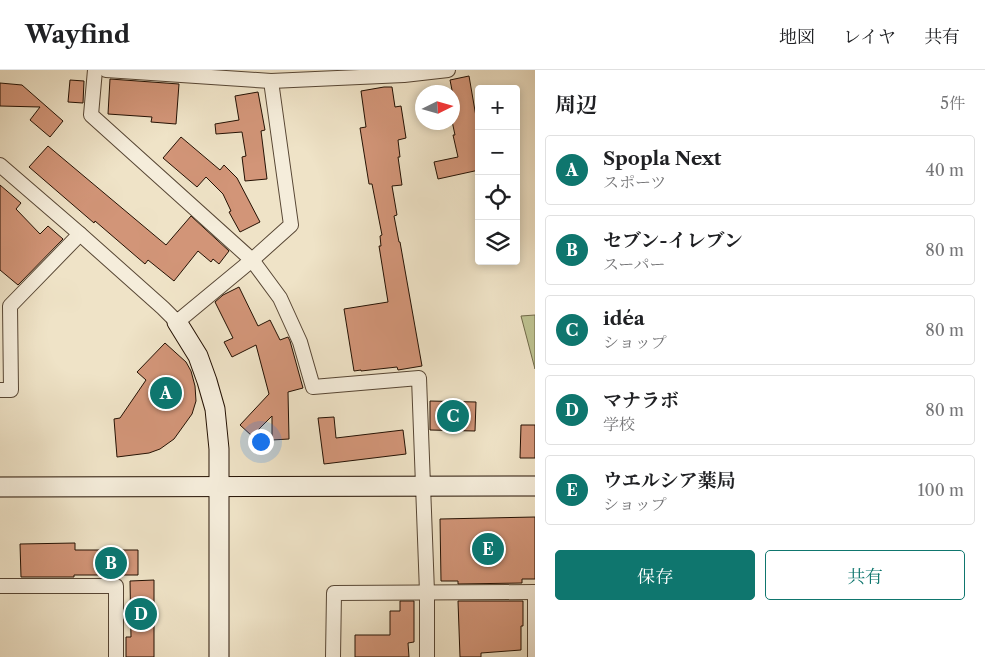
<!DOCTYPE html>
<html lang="ja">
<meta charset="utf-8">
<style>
:root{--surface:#fff;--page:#f6f6f6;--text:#202124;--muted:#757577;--line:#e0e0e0;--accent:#0f766e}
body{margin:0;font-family:"Libre Caslon Text","Noto Serif JP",serif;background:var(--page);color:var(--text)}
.controls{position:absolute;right:15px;top:15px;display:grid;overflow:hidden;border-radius:5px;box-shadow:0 2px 8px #0003}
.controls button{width:45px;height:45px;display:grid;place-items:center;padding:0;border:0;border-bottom:1px solid var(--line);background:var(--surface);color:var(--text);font:25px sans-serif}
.compass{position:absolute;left:415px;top:15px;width:45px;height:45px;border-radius:50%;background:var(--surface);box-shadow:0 2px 8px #0003;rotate:85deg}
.you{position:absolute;left:260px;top:371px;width:18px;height:18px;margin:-12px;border:4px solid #fff;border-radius:50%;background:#1a73e8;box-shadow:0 0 0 8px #1a73e833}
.badge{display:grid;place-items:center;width:32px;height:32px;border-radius:50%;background:var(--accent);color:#fff;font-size:16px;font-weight:700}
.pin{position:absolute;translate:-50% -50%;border:2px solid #fff;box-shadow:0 1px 5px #0006}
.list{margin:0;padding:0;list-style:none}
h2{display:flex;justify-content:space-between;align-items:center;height:65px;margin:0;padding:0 20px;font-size:21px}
h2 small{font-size:16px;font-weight:400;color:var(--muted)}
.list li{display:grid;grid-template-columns:32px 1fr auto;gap:15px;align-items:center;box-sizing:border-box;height:70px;margin:0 10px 10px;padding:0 10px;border:1px solid var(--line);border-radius:5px}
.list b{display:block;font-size:19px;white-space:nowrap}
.list p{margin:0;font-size:16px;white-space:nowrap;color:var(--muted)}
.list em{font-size:16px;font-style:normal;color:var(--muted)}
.actions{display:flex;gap:10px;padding:15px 20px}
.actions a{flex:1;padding:11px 0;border:1px solid var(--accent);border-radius:5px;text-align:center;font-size:18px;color:var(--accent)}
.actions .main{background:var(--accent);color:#fff}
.icon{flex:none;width:28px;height:28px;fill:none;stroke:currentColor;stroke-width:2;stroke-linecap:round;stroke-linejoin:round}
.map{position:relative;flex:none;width:535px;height:587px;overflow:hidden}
header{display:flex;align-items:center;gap:30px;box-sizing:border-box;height:70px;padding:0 25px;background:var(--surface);border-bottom:1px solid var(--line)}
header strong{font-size:24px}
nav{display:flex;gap:28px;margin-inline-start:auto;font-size:18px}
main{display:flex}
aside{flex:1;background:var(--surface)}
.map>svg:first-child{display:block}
.green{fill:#bec392;stroke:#716a4a}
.building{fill:#d29578;stroke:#241103}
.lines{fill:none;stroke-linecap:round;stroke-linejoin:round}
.street-casing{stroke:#574634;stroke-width:16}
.secondary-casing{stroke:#241103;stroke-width:21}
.street{stroke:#f5eddb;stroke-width:14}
.secondary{stroke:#f5eddb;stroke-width:19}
</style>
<header>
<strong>Wayfind</strong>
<nav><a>地図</a><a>レイヤ</a><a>共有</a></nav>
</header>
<main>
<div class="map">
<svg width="535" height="587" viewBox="0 0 535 587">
<rect width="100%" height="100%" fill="#efe3c7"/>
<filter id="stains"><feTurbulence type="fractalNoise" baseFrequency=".004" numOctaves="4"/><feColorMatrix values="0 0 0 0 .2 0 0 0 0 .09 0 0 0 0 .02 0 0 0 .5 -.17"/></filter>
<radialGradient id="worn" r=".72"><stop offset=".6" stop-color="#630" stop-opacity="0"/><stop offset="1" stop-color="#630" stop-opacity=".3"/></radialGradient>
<path class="green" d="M535,245V299L521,246Z"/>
<g class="building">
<path d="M469,6L479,64V100L438,109L434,92L458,87L453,65H455L452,51V20L450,10Z"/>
<path d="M110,9L179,14L176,54L151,52L152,47L108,44Z"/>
<path d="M70,10L84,11L83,33L68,32Z"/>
<path d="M0,13L22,15L63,51L50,67L30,50L40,37L0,36Z"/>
<path d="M384,17H392L395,37L401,36L406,68L398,70L400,87H398L402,115L392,116L397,145L394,146L399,172H400L422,296L398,300L397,297L361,301V300L354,301L344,239L388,232L379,176H381L380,166L382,165L372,114H369L360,58L366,57L361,21Z"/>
<path d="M258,22L265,60L261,61L267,109L245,111L242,87L246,86L242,62L216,64L215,54L239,50L235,26Z"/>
<path d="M181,67L220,100L224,95L237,108L260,152L240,162L229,142L231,141L223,124L206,107L197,117L163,88Z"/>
<path d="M48,76L166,175L191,146L229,181L219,194L213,189L211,192L198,181L174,211L148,190L145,194L95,151L94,153L29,97Z"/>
<path d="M0,115L21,133L16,139L40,164L48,156L63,169L18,215L0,200Z"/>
<path d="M239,217L258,256L270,250L280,270L288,267L290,271L303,318L288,322L289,369L272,370V346L252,366L240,355L269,324L256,275L232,287L224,272L233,268L215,232L223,225Z"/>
<path d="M165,273L186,292L191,301L195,316L196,331L192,344L174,369L160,379L149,383L117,387L114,349L120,348L146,310L137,302Z"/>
<path d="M430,331L476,332L475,361L430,360Z"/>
<path d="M334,347L336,368L403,360L406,384L324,394L318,348Z"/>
<path d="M521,355H535V388H520Z"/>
<path d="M535,447V509H522V513L458,514V511H441L440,449Z"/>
<path d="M75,473V480H138V505H74V507H21L20,474Z"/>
<path d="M154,510V587H126V567H131L130,511Z"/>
<path d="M400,531H414V572L408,573L409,587H355V565H390V541H400Z"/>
<path d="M458,531H523V556H521V580L481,583V587H460Z"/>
</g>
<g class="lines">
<g class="street-casing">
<g id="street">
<path d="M95,0L91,45L252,190L280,228L300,272L313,317L419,308L427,522V587"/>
<path d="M106,0L271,11L404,5L448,0"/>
<path d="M0,95L80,164L163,238L177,252L252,190L291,155L271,11"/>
<path d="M0,320H11L10,236L80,164"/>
<path d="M0,516H116V587"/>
<path d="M535,522V587"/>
<path d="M333,587L334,523L535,522"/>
</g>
</g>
<g class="secondary-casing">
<g id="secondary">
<path d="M177,252L198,286L207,311L215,339L219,379V587"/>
<path d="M0,417L535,416"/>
</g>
</g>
<use href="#street" class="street"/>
<use href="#secondary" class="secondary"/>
</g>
<rect width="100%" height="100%" filter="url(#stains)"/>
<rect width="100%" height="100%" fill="url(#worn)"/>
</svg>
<div class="controls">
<button>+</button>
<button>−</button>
<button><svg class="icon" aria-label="locate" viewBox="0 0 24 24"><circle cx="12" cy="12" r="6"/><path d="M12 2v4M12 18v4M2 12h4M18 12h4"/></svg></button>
<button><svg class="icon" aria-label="layers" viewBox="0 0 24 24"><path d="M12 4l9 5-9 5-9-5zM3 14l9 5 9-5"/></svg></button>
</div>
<svg class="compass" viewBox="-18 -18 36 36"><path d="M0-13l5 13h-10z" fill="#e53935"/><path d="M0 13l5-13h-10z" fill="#757577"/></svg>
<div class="you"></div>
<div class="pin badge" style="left:166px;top:323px">A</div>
<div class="pin badge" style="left:111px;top:493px">B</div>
<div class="pin badge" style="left:453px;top:346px">C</div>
<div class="pin badge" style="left:141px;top:544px">D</div>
<div class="pin badge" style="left:488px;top:479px">E</div>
</div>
<aside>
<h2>周辺<small>5件</small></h2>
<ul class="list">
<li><span class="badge">A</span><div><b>Spopla Next</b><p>スポーツ</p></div><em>40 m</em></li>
<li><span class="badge">B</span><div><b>セブン-イレブン</b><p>スーパー</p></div><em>80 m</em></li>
<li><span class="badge">C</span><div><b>idéa</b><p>ショップ</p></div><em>80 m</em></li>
<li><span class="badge">D</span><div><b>マナラボ</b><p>学校</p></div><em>80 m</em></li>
<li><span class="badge">E</span><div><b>ウエルシア薬局</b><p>ショップ</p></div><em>100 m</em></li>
</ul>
<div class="actions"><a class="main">保存</a><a>共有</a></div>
</aside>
</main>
